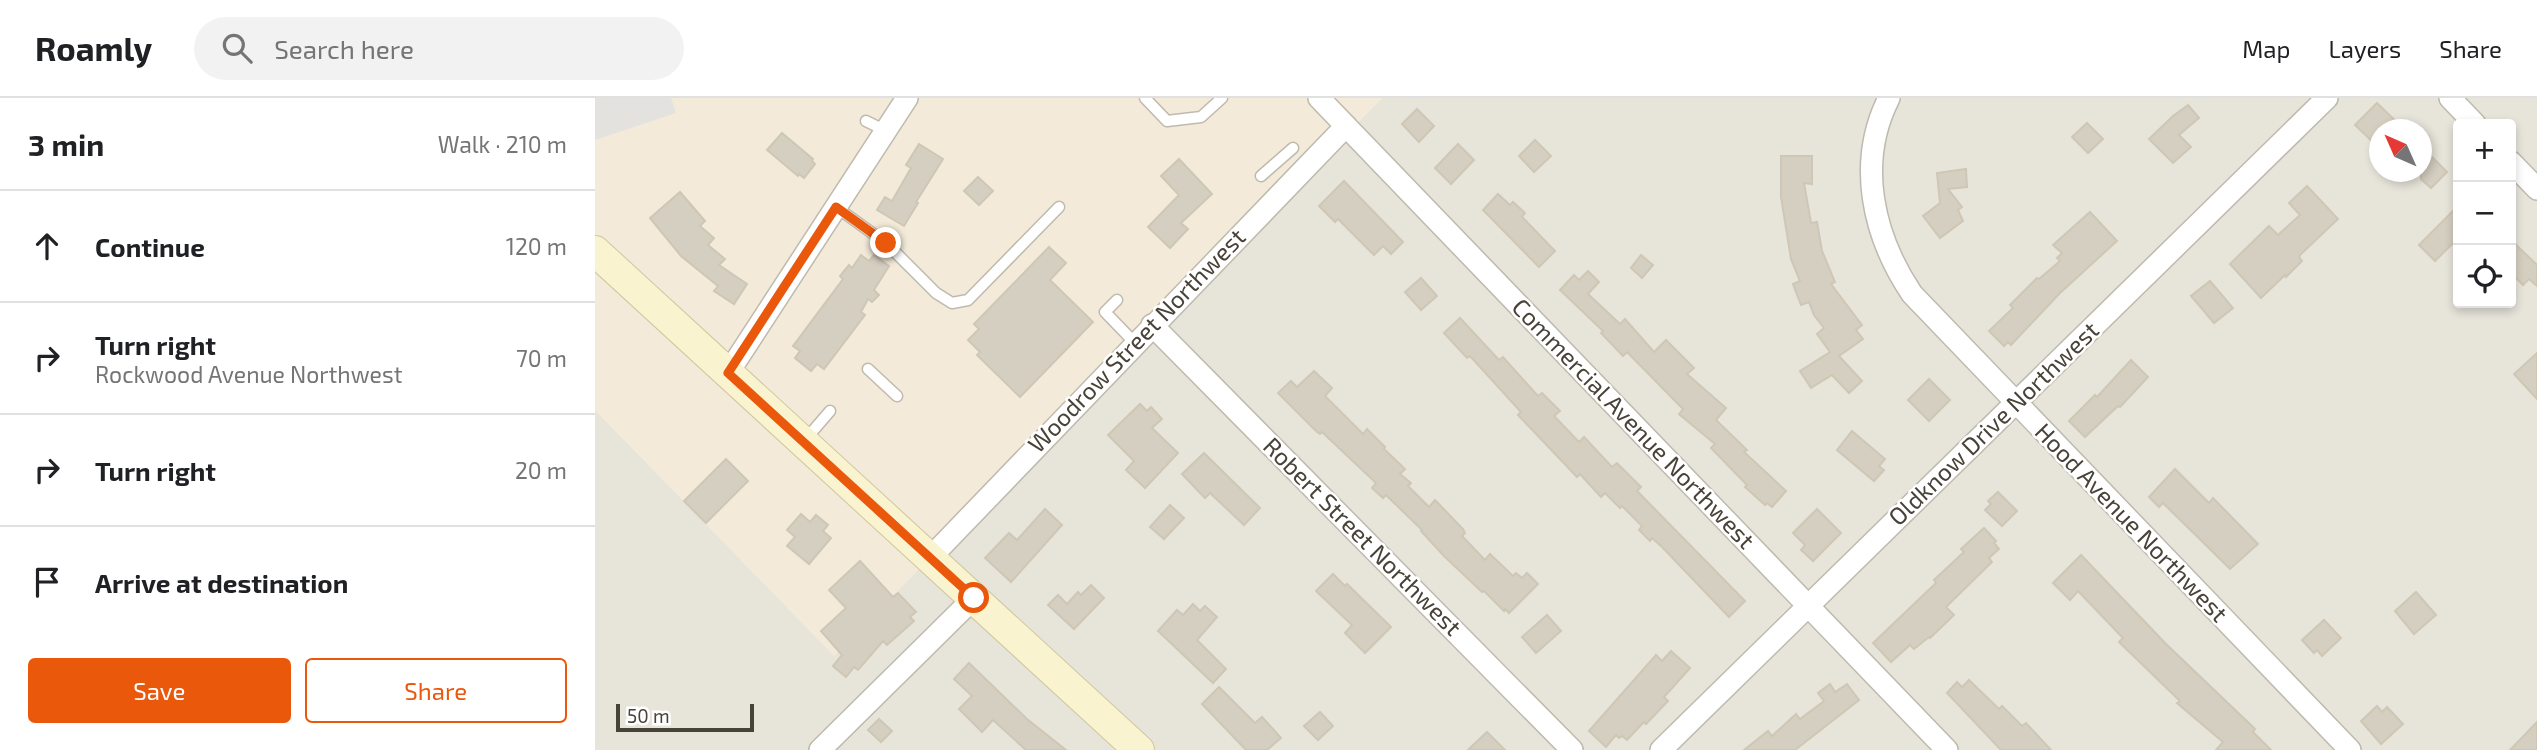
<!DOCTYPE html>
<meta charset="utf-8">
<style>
:root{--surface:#fff;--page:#f2f2f2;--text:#202124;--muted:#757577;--line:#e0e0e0;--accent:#ea580c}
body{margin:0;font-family:"Exo 2",sans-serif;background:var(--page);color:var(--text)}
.controls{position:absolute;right:21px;top:21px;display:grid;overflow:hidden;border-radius:7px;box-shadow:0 4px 10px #0003}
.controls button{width:63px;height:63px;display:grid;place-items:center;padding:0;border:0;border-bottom:2px solid var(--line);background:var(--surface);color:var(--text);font:35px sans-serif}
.compass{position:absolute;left:1774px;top:21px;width:63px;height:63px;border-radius:50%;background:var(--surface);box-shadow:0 4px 10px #0003;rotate:315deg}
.scale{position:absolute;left:21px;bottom:18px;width:138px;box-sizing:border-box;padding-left:7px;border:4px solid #484339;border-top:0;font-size:19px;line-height:24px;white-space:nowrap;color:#484339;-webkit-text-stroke:5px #fff;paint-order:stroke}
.stop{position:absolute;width:21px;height:21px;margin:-16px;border:5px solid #ea580c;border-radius:50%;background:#fff}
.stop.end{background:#ea580c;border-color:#fff;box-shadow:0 2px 7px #0008}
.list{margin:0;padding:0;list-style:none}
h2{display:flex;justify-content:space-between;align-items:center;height:91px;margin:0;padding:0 28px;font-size:30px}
h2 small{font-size:23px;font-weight:400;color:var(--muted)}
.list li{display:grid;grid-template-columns:46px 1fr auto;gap:21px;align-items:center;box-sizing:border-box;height:112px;padding:0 28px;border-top:2px solid var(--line)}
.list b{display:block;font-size:26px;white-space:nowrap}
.list p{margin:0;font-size:23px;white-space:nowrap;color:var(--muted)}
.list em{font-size:23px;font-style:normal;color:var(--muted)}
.actions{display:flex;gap:14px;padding:21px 28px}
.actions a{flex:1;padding:16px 0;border:2px solid var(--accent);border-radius:7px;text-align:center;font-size:24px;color:var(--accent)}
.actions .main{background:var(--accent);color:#fff}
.icon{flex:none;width:38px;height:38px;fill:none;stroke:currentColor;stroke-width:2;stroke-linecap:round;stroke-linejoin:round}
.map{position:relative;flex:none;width:1942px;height:652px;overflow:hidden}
header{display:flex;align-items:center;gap:42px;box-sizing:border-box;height:98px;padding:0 35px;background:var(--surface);border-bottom:2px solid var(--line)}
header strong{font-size:33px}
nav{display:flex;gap:38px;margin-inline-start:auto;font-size:24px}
.search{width:490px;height:63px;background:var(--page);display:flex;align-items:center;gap:18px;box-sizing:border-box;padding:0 24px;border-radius:38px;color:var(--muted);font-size:26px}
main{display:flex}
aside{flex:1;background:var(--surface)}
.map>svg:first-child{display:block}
.residential{fill:#e7e4da;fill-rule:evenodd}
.commercial{fill:#f3ead9}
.parking{fill:#e3e2df}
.building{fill:#d5cfc1;stroke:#cfc7b5;stroke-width:2}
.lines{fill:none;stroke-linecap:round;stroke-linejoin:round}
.lane-casing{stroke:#bfbaae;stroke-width:13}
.street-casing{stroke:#bfbaae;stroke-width:24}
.secondary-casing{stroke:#cfc79f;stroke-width:32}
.lane{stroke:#fff;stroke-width:10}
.street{stroke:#fff;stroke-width:21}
.secondary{stroke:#faf3cf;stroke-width:30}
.route{stroke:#ea580c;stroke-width:9}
.labels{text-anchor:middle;stroke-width:5;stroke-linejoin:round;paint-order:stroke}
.street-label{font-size:24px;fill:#484339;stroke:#fff}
</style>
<header>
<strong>Roamly</strong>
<div class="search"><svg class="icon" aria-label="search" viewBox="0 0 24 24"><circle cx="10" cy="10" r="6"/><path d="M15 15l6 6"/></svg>Search here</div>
<nav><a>Map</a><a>Layers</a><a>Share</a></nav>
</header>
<main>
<aside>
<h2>3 min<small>Walk · 210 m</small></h2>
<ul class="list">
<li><svg class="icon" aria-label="ahead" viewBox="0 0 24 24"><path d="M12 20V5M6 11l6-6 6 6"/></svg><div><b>Continue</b></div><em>120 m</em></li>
<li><svg class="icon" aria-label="right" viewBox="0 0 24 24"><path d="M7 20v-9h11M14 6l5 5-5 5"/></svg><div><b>Turn right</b><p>Rockwood Avenue Northwest</p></div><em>70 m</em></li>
<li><svg class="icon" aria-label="right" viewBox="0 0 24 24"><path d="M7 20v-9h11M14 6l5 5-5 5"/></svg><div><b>Turn right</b></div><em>20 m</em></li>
<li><svg class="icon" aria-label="arrive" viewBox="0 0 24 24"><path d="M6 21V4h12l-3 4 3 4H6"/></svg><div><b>Arrive at destination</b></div></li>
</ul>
<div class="actions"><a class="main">Save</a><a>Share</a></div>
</aside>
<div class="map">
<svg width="1942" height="652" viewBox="0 0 1942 652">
<rect width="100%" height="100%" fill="#f4f2eb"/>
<path class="residential" d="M787,0H1942V652H0V312L239,557ZM1863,26H1916V205H1863ZM1784,32H1826V74H1784Z"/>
<path class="commercial" d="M0,0H787L239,558L0,312Z"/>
<path class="parking" d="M0,0H76L81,15L0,42Z"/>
<g class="building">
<path d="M1782,5L1810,32H1784V50L1760,27Z"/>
<path d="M1593,7L1604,20L1584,37L1596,49L1578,65L1554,41L1578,18Z"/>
<path d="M822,11L839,28L824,44L807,26Z"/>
<path d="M1492,25L1508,41L1493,55L1477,39Z"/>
<path d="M187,35L218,61L217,63L220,66L209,80L204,76L203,78L172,52Z"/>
<path d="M940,42L956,58L939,74L924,58Z"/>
<path d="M324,46L348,61L321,104L323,105L309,128L282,112L290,99L297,103L316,70L311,67Z"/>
<path d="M863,46L879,62L856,86L840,70Z"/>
<path d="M1826,48L1852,74L1836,90L1826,81Z"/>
<path d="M1186,58H1217V86L1209,85L1216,125L1222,124L1227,153L1240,184L1236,186L1267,227L1261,232L1268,241L1244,258L1267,283L1254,295L1237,277L1216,290L1205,273L1235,254L1222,236L1229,230L1219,217L1214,204L1206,207L1198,186L1205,183L1196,161L1186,99Z"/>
<path d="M584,61L617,96L586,125L593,131L575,150L553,129L584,97L566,78Z"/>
<path d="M1371,71L1372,89L1353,91L1367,109L1363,112L1368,123L1345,140L1328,118L1345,105L1342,75Z"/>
<path d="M383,79L398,93L384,107L369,93Z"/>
<path d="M749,83L808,144L796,156L788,148L779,157L743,121L740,124L724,108Z"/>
<path d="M1712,88L1743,121L1705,157L1704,159L1707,163L1691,179L1690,177L1666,200L1635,166L1674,128L1683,137L1705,117L1694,105Z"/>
<path d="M85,94L110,123L105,128L119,140L113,147L130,161L124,167L152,186L139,206L119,193L123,188L86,158L55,120Z"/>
<path d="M903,96L915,107L918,104L930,115L927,119L960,153L944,169L888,112Z"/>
<path d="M1863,108V140L1840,163L1824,147Z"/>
<path d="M1495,114L1522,143L1465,195L1416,247L1413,244L1409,248L1394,233L1418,210L1415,207L1442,180L1444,181L1465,163L1462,160L1467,155L1458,147Z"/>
<path d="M1916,142L1942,167V188L1934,181L1928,187L1916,175Z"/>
<path d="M454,149L471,165L455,182L498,224L425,299L382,257L385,254L373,242L384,231L379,226Z"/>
<path d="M266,157L274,163L279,157L294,168L279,192L284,197L277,204L273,201L266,214L270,217L229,271L222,266L216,273L200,260L205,253L198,248L248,181L245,178L254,167L257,170Z"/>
<path d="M1046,157L1058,167L1047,180L1036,170Z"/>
<path d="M993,173L1004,184L993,196L1025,226L1030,221L1059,254L1071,242L1099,270L1092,276L1131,310L1121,322L1152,352L1149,354L1191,393L1177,409L1172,405L1170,407L1150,389L1152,387L1116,350L1120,346L1084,316L1088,311L1032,254L1028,258L1006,235L1008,233L965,192L979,177L984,182Z"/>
<path d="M826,180L842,198L826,212L810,194Z"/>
<path d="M1615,183L1638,210L1619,225L1596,198Z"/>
<path d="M865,220L904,262L908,259L943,298L947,295L965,313L959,318L984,344L989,339L1017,369L1022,365L1046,389L1042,393L1150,503L1134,519L1067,449L1057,440L1055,443L1044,432L1047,428L1027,408L1025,410L1010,395L1006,399L985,376L982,379L923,317L926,314L875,258L872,260L849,235Z"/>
<path d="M1942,255V301L1919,276Z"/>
<path d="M1536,262L1553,279L1525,309L1523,308L1490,339L1474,323L1500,297L1502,299Z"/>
<path d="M719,273L737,290L730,298L768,336L772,331L790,349L789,351L810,371L805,376L816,385L813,388L834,409L840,402L868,431L870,435L867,438L890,462L895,456L918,478L921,475L927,480L932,475L943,486L914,515L910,511L909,513L889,493L887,494L849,458L826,433L827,432L791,397L788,400L777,390L781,385L727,334L725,336L721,333L683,295L696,283L702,289Z"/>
<path d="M1334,281L1355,302L1334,323L1313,302Z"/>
<path d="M545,306L552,313L556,309L567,321L557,330L583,355L550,390L531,372L539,363L513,337Z"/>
<path d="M1257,333L1290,361L1284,368L1289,372L1279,383L1242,352Z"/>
<path d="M609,355L665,410L649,427L615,395L610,400L587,376Z"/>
<path d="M131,361L153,383L111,425L89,403Z"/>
<path d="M1580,371L1614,405L1618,400L1663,446L1635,471L1568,405L1564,409L1554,399Z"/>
<path d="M1403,394L1422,413L1407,428L1390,412L1396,406L1393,403Z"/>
<path d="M575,407L589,420L569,441L555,429Z"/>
<path d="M450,411L467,427L416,484L390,460L414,435L422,442Z"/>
<path d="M1222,411L1246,435L1218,463L1206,452L1210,447L1198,435Z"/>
<path d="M206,416L215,424L221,417L233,427L228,433L236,440L214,466L192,448L200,439L192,432Z"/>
<path d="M1389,430L1401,443L1399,445L1404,451L1394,460L1397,464L1351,509L1359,517L1335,540L1334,539L1319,551L1315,547L1296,564L1278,545L1341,485L1339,482L1369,454L1366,451Z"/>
<path d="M1486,457L1571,546L1660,631L1658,634L1676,652H1621L1628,644L1582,605L1585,603L1524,544L1528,540L1483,493L1475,502L1458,485Z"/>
<path d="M265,463L298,499L303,495L321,514L315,519L319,523L292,547L288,543L263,572L259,569L251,579L238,568L247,557L226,533L251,510L234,492Z"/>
<path d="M738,476L750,488L752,486L796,529L770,555L750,535L757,527L721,493Z"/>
<path d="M496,487L509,500L479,531L453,507L463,497L472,506L483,494L486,497Z"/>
<path d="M1821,494L1841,517L1819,536L1800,513Z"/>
<path d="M598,506L605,513L610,508L622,519L602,542L631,571L618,585L563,533L582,512L588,517Z"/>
<path d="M952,517L966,533L941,555L927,539Z"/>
<path d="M1729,522L1746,540L1727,558L1722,552L1719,555L1707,542Z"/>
<path d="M1076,553L1095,570L1069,599L1073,603L1051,626L1049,624L1032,642L1027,638L1024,640L1021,637L1011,649L994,633L1061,557L1067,563Z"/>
<path d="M374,565L432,621L471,652H431L398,622L387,634L364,611L377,598L359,581Z"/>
<path d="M1374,582L1404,611L1407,608L1427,628L1431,625L1456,652H1406L1352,595L1362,584L1367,589Z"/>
<path d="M1235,586L1240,594L1252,586L1264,602L1200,652H1149L1173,633L1177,638L1201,616L1205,621L1229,603L1223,595Z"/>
<path d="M624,589L660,625L667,619L686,640L672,652H651L607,606Z"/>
<path d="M1782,608L1787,614L1792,609L1808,626L1786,646L1766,623Z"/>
<path d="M725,614L738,628L723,642L709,628Z"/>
<path d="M284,621L297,633L286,644L273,632Z"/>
<path d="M1942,624V652H1915Z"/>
<path d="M892,634L910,652H873Z"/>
</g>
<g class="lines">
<g class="lane-casing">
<g id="lane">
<path d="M550,0L572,23L606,19L627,0"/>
<path d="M271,23L291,33"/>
<path d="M666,78L698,50"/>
<path d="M241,109L291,145L341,195L357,205L373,202L464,109"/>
<path d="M522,202L510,214L540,245"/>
<path d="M273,271L302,298"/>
<path d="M210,342L235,313"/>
</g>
</g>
<g class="street-casing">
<g id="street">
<path d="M724,0L1352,652"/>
<path d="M1294,0C1261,65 1278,138 1317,196L1755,652"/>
<path d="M1855,0L1880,26"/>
<path d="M1916,64L1942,91"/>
<path d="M557,227L977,652"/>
<path d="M133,275L312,0"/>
<path d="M335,460L751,28"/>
<path d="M225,652L379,500"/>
<path d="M1066,652L1732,0"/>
</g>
</g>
<g class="secondary-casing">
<path id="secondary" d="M0,153L544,652"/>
</g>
<use href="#lane" class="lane"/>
<use href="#street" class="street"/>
<use href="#secondary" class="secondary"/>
</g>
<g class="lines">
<path class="route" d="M291,145L241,109L133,275L379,500"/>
</g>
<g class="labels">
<g class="street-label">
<text transform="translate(542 243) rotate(-46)" y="8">Woodrow Street Northwest</text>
<text transform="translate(1038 326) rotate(46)" y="8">Commercial Avenue Northwest</text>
<text transform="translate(1399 326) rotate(-44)" y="8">Oldknow Drive Northwest</text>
<text transform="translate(1536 425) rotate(46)" y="8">Hood Avenue Northwest</text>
<text transform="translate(767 439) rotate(45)" y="8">Robert Street Northwest</text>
</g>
</g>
</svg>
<div class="controls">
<button>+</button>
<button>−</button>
<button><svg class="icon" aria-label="locate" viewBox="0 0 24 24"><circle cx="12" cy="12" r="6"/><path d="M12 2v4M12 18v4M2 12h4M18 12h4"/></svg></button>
</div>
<svg class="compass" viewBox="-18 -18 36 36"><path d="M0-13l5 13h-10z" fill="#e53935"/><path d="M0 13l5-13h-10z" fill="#757577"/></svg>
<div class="scale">50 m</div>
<div class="stop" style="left:379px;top:500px"></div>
<div class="stop end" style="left:291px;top:145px"></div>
</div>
</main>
